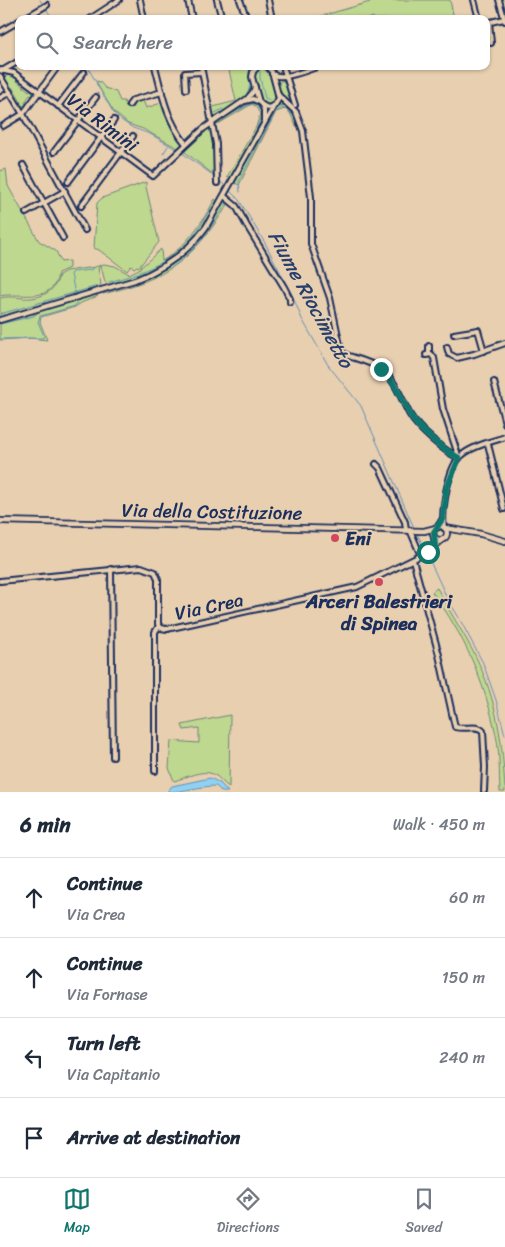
<!DOCTYPE html>
<meta charset="utf-8">
<style>
:root{--surface:#fff;--page:#f2f2f3;--text:#1f2937;--muted:#747a83;--line:#e0e1e3;--accent:#0f766e}
body{margin:0;font-family:Sriracha,sans-serif;background:var(--page);color:var(--text)}
.stop{position:absolute;width:15px;height:15px;margin:-11px;border:4px solid #0f766e;border-radius:50%;background:#fff}
.stop.end{background:#0f766e;border-color:#fff;box-shadow:0 1px 5px #0008}
.list{margin:0;padding:0;list-style:none}
h2{display:flex;justify-content:space-between;align-items:center;height:65px;margin:0;padding:0 20px;font-size:21px}
h2 small{font-size:16px;font-weight:400;color:var(--muted)}
.list li{display:grid;grid-template-columns:32px 1fr auto;gap:15px;align-items:center;box-sizing:border-box;height:80px;padding:0 20px;border-top:1px solid var(--line)}
.list b{display:block;font-size:19px;white-space:nowrap}
.list p{margin:0;font-size:16px;white-space:nowrap;color:var(--muted)}
.list em{font-size:16px;font-style:normal;color:var(--muted)}
.icon{flex:none;width:28px;height:28px;fill:none;stroke:currentColor;stroke-width:2;stroke-linecap:round;stroke-linejoin:round}
.map{position:relative;flex:none;width:505px;height:792px;overflow:hidden}
.search{position:absolute;background:var(--surface);box-shadow:0 1px 4px #0004;left:15px;right:15px;top:15px;height:55px;display:flex;align-items:center;gap:12px;box-sizing:border-box;padding:0 18px;border-radius:10px;color:var(--muted);font-size:19px}
.sheet{height:385px;background:var(--surface)}
nav{display:flex;justify-content:space-around;align-items:center;box-sizing:border-box;height:70px;border-top:1px solid var(--line);background:var(--surface);font-size:14px;color:var(--muted)}
nav a{display:grid;justify-items:center;gap:2px}
nav .on{color:var(--accent)}
.map>svg:first-child{display:block}
.green{fill:#bed88f;stroke:#6c8476}
.water{fill:#90d1f1;stroke:#6190b6}
.lines{fill:none;stroke-linecap:round;stroke-linejoin:round}
.stream{stroke:#6190b6;stroke-width:1}
.minor-casing{stroke:#1b2f5e;stroke-width:8}
.major-casing{stroke:#1b2f5e;stroke-width:8}
.minor{stroke:#e8cfb0;stroke-width:4}
.major{stroke:#e8cfb0;stroke-width:4.5}
.route{stroke:#0f766e;stroke-width:6}
.poi-dot{fill:#d1495b;stroke:#e8cfb0;stroke-width:2}
.labels{text-anchor:middle;stroke-width:4;stroke-linejoin:round;paint-order:stroke}
.street-label{font-size:19px;fill:#1b2f5e;stroke:#e8cfb0}
.poi-label{font-size:19px;font-weight:bold;fill:#1b2f5e;stroke:#e8cfb0;text-anchor:start}
.water-label{font-size:20px;font-style:italic;fill:#273f6d;stroke:#e8cfb0}
</style>
<div class="map">
<svg width="505" height="792" viewBox="0 0 505 792">
<rect width="100%" height="100%" fill="#e8cfb0"/>
<filter id="ink" filterUnits="userSpaceOnUse"><feTurbulence type="fractalNoise" baseFrequency=".02" numOctaves="2"/><feDisplacementMap in="SourceGraphic" scale="10" xChannelSelector="R" yChannelSelector="G"/><feConvolveMatrix kernelMatrix="1 2 1 2 8 2 1 2 1" color-interpolation-filters="sRGB"/></filter>
<g filter="url(#ink)">
<g class="green">
<path d="M370,0H450L454,19H374L373,17L368,19H311L370,2Z"/>
<path d="M228,66H254L250,75L253,89L244,98L215,117L212,116L209,108L236,101Z"/>
<path d="M260,68C264,68 265,67 268,70C272,75 277,97 274,103L269,105L262,101L255,78V72Z"/>
<path d="M7,74H11L18,79L17,81L29,91L31,89L33,90V96L30,95L25,102L26,105L22,106L19,104L21,102L12,87H10L5,79Z"/>
<path d="M282,80L286,83L294,107L280,95L278,83Z"/>
<path d="M97,81L100,82L105,88L116,92L120,101H124L127,108L133,107L132,103L143,100L146,108L161,103C166,121 174,133 185,148L206,130L211,127L214,140V175L185,152L143,129L128,124L114,112L97,85Z"/>
<path d="M253,101L257,103L262,109V120L231,180L227,177L256,127L260,114L256,107L252,104L213,127L215,123Z"/>
<path d="M278,105C290,105 296,115 300,125L296,126L290,113L285,109L276,112L239,185L235,183L238,177L271,112Z"/>
<path d="M6,169L8,186L39,241L56,251L61,262L69,261V268L58,273C57,277 57,282 54,285C43,302 16,292 0,296V171Z"/>
<path d="M146,182V187L159,242L139,267L137,266L134,268L131,266L127,271L99,250L94,248L97,203L102,198Z"/>
<path d="M215,199L218,203C189,253 163,269 109,285L105,282L101,266L98,268L101,284L99,288L0,317V298C12,295 21,299 31,298C45,297 57,288 59,275L66,271L95,267L104,264L115,266L129,274L139,269L161,249L162,261C187,246 201,224 215,199Z"/>
<path d="M225,200L229,203C191,261 171,277 103,294L105,291C167,273 193,257 225,200Z"/>
<path d="M94,294L98,296L81,303L75,307L41,317L40,322L47,340L30,338L0,340V322L31,313L35,315L41,310Z"/>
<path d="M437,588C449,611 463,632 475,655C497,700 503,743 505,792H500C499,773 500,753 496,735C485,683 464,634 432,592Z"/>
<path d="M230,715L229,787C223,784 220,777 213,774C202,769 185,778 174,781L169,768L171,741L199,743V728L184,730L182,725Z"/>
</g>
<path class="water" d="M210,778L220,783L228,792H222L216,786C199,786 184,792 167,792L172,786Z"/>
<g class="lines">
<g class="stream">
<path d="M40,0L53,19"/>
<path d="M87,66L113,112L121,120L133,128L150,134L178,150"/>
<path d="M260,72V78L265,98L271,101"/>
<path d="M247,93C254,84 245,75 251,66"/>
<path d="M215,113L223,109"/>
<path d="M221,120L252,103L256,105L262,113L256,131L231,176"/>
<path d="M181,152L214,176"/>
<path d="M163,154L168,146"/>
<path d="M218,179L239,200L265,243L293,297L302,319L328,365L361,406L415,530"/>
<path d="M240,192L239,181L275,112L281,108L287,109L296,119"/>
<path d="M171,268C196,251 212,227 228,201"/>
<path d="M109,282C142,273 172,262 194,235C202,226 208,209 216,203"/>
<path d="M75,294L71,274L73,272L91,270L93,268"/>
<path d="M0,314L98,286"/>
<path d="M0,324L34,316"/>
<path d="M0,339L43,338L44,336L38,322L40,316L75,306L77,303"/>
<path d="M417,533L447,598L458,616L483,663L496,700L505,735"/>
</g>
<g class="minor-casing">
<g id="minor">
<path d="M140,0L144,19"/>
<path d="M188,0L192,19"/>
<path d="M217,0L222,19"/>
<path d="M240,0L247,19"/>
<path d="M268,0L272,19"/>
<path d="M474,0L479,19"/>
<path d="M499,0L505,21"/>
<path d="M23,19L47,5"/>
<path d="M90,19L119,0"/>
<path d="M489,22L491,43"/>
<path d="M486,23L504,19"/>
<path d="M0,32L19,21"/>
<path d="M155,66C162,94 167,121 186,144"/>
<path d="M201,66L216,144L217,183"/>
<path d="M258,66L253,72L252,77L259,102L262,105L268,108L275,105L279,98L272,72L267,66"/>
<path d="M283,66L295,105"/>
<path d="M0,70L14,73L153,176L203,129L247,99L253,92L255,87"/>
<path d="M2,71L19,61"/>
<path d="M272,74C283,81 307,70 320,66"/>
<path d="M0,76L24,116L85,230"/>
<path d="M186,89L185,73L202,72"/>
<path d="M278,95L296,112L303,131L311,197V244L330,298L341,350L346,355C357,359 371,362 381,369C396,380 401,399 410,415C418,429 444,451 459,458"/>
<path d="M0,98L10,92"/>
<path d="M245,101L253,99L259,102"/>
<path d="M129,105L133,100L162,92"/>
<path d="M262,105L264,110V120"/>
<path d="M58,106L84,72"/>
<path d="M3,126L23,114L58,66"/>
<path d="M54,152L96,97"/>
<path d="M23,165L63,238"/>
<path d="M68,182L114,120"/>
<path d="M224,196L236,206L247,226L284,287L290,299V302"/>
<path d="M81,206L133,136"/>
<path d="M26,213L65,191"/>
<path d="M0,320L135,280C164,269 188,252 206,227L274,106"/>
<path d="M454,334L478,330L484,351"/>
<path d="M429,346V354"/>
<path d="M447,347L449,354L457,358L474,354L505,343"/>
<path d="M426,355L431,354L434,358L443,409L459,458"/>
<path d="M494,382L505,423"/>
<path d="M488,444L504,509"/>
<path d="M376,464L380,468L405,522L406,530"/>
<path d="M438,527L442,520"/>
<path d="M444,528C441,511 448,467 461,456C472,446 491,442 505,437"/>
<path d="M410,530L421,556"/>
<path d="M434,537L435,546"/>
<path d="M413,560L439,655L455,727C464,730 477,724 483,731L485,767L484,791"/>
<path d="M111,569L113,757"/>
<path d="M0,581L141,567L155,572L158,579V624L161,628L167,629L357,587L428,552L442,540"/>
<path d="M155,771V632L159,626"/>
</g>
</g>
<g class="major-casing">
<g id="major">
<path d="M0,521L424,531L436,528"/>
<circle cx="440" cy="533" r="7"/>
<path d="M445,528L481,534L505,541"/>
</g>
</g>
<use href="#minor" class="minor"/>
<use href="#major" class="major"/>
</g>
</g>
<g class="lines" filter="url(#ink)">
<path class="route" d="M381,369C395,382 401,397 409,413C417,428 443,450 459,458L446,490L443,518L434,532L435,546L428,552"/>
</g>
<g class="poi-dot">
<circle cx="335" cy="538" r="5"/>
<circle cx="379" cy="582" r="5"/>
</g>
<g class="labels">
<g class="street-label">
<text transform="translate(103 122) rotate(37)" y="7">Via Rimini</text>
<text transform="translate(212 511) rotate(1)" y="7">Via della Costituzione</text>
<text transform="translate(209 606) rotate(-12)" y="7">Via Crea</text>
</g>
<g class="poi-label">
<text x="345" y="545">Eni</text>
<text x="379" y="608" text-anchor="middle">Arceri Balestrieri<tspan x="379" dy="22">di Spinea</tspan></text>
</g>
<g class="water-label">
<text transform="translate(311 299) rotate(61)" y="7">Fiume Riocimetto</text>
</g>
</g>
</svg>
<div class="stop" style="left:428px;top:552px"></div>
<div class="stop end" style="left:381px;top:369px"></div>
<div class="search"><svg class="icon" aria-label="search" viewBox="0 0 24 24"><circle cx="10" cy="10" r="6"/><path d="M15 15l6 6"/></svg>Search here</div>
</div>
<section class="sheet">
<h2>6 min<small>Walk · 450 m</small></h2>
<ul class="list">
<li><svg class="icon" aria-label="ahead" viewBox="0 0 24 24"><path d="M12 20V5M6 11l6-6 6 6"/></svg><div><b>Continue</b><p>Via Crea</p></div><em>60 m</em></li>
<li><svg class="icon" aria-label="ahead" viewBox="0 0 24 24"><path d="M12 20V5M6 11l6-6 6 6"/></svg><div><b>Continue</b><p>Via Fornase</p></div><em>150 m</em></li>
<li><svg class="icon" aria-label="left" viewBox="0 0 24 24"><path d="M17 20v-9H6M10 6l-5 5 5 5"/></svg><div><b>Turn left</b><p>Via Capitanio</p></div><em>240 m</em></li>
<li><svg class="icon" aria-label="arrive" viewBox="0 0 24 24"><path d="M6 21V4h12l-3 4 3 4H6"/></svg><div><b>Arrive at destination</b></div></li>
</ul>
</section>
<nav>
<a class="on"><svg class="icon" aria-label="map" viewBox="0 0 24 24"><path d="M3 6l6-2 6 2 6-2v14l-6 2-6-2-6 2zM9 4v14M15 6v14"/></svg>Map</a>
<a><svg class="icon" aria-label="directions" viewBox="0 0 24 24"><path d="M12 3l9 9-9 9-9-9zM9 14v-3h6M13 9l2 2-2 2"/></svg>Directions</a>
<a><svg class="icon" aria-label="saved" viewBox="0 0 24 24"><path d="M7 4h10v16l-5-4-5 4z"/></svg>Saved</a>
</nav>
